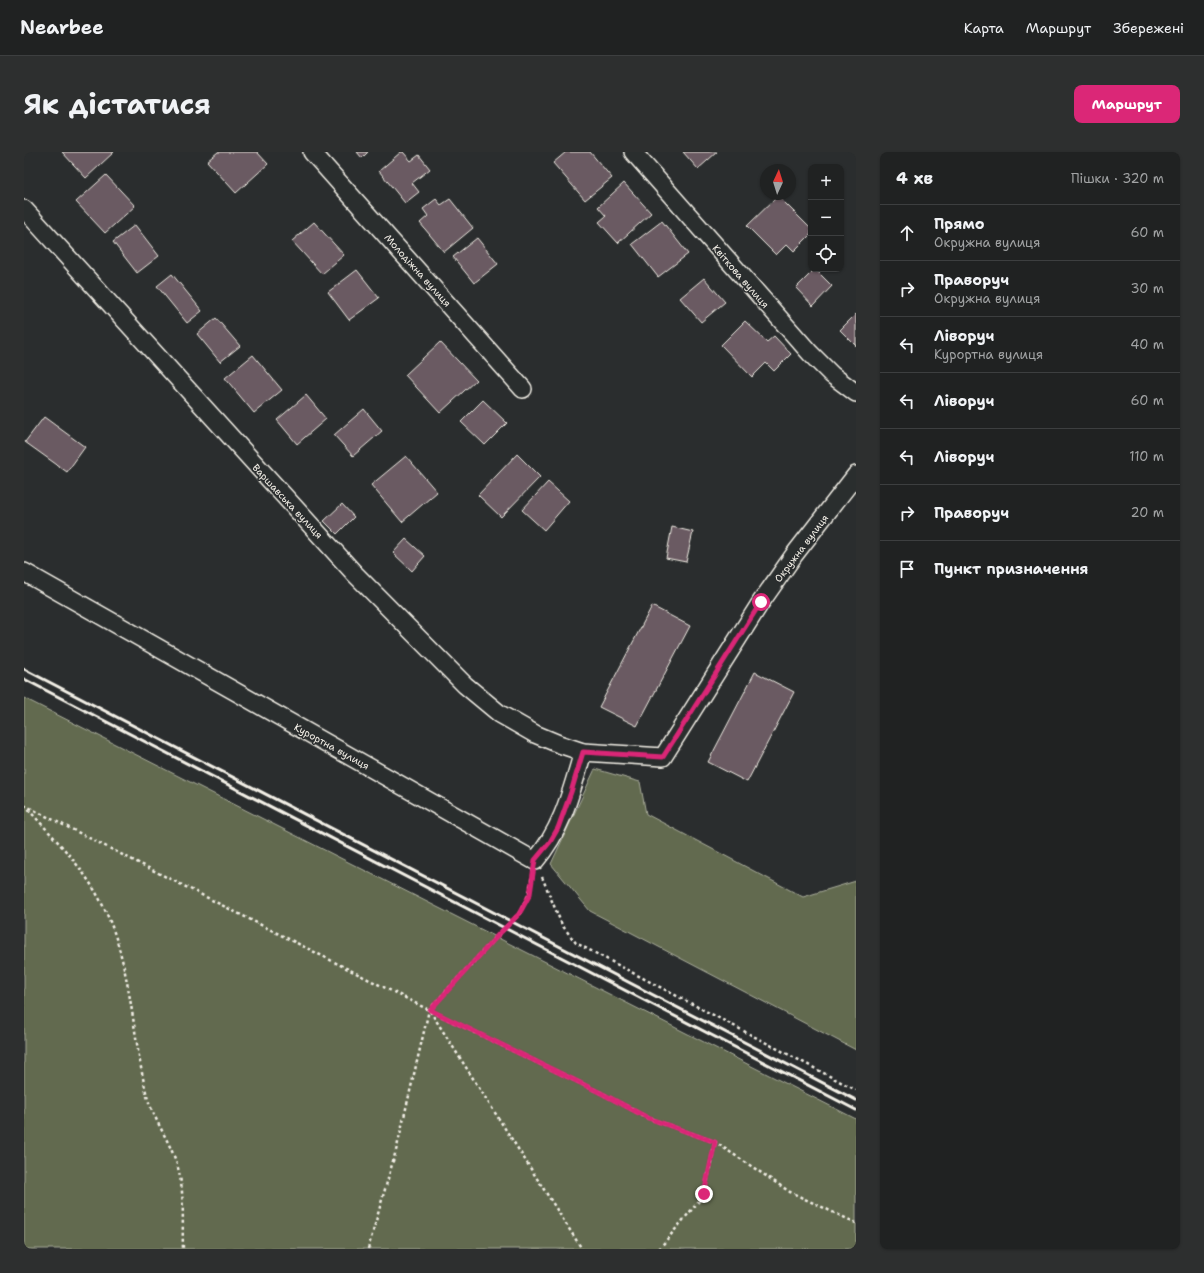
<!DOCTYPE html>
<html lang="uk">
<meta charset="utf-8">
<style>
:root{--surface:#202222;--page:#2d2f2f;--text:#f1f3f6;--muted:#a2a4a5;--line:#3d3f40;--accent:#db2777}
body{margin:0;font-family:"Shantell Sans",sans-serif;background:var(--page);color:var(--text)}
.controls{position:absolute;right:12px;top:12px;display:grid;overflow:hidden;border-radius:8px;box-shadow:0 1px 3px #0004}
.controls button{width:36px;height:36px;display:grid;place-items:center;padding:0;border:0;border-bottom:1px solid var(--line);background:var(--surface);color:var(--text);font:20px sans-serif}
.compass{position:absolute;left:736px;top:12px;width:36px;height:36px;border-radius:50%;background:var(--surface);box-shadow:0 1px 3px #0004;rotate:4deg}
.stop{position:absolute;width:12px;height:12px;margin:-9px;border:3px solid #db2777;border-radius:50%;background:#fff}
.stop.end{background:#db2777;border-color:#fff;box-shadow:0 1px 4px #0008}
.list{margin:0;padding:0;list-style:none}
h2{display:flex;justify-content:space-between;align-items:center;height:52px;margin:0;padding:0 16px;font-size:17px}
h2 small{font-size:13px;font-weight:400;color:var(--muted)}
.list li{display:grid;grid-template-columns:26px 1fr auto;gap:12px;align-items:center;box-sizing:border-box;height:56px;padding:0 16px;border-top:1px solid var(--line)}
.list b{display:block;font-size:15px;white-space:nowrap}
.list p{margin:0;font-size:13px;white-space:nowrap;color:var(--muted)}
.list em{font-size:13px;font-style:normal;color:var(--muted)}
.icon{flex:none;width:22px;height:22px;fill:none;stroke:currentColor;stroke-width:2;stroke-linecap:round;stroke-linejoin:round}
.map{position:relative;flex:none;width:832px;height:1097px;overflow:hidden;border-radius:8px}
header{display:flex;align-items:center;gap:24px;box-sizing:border-box;height:56px;padding:0 20px;background:var(--surface);border-bottom:1px solid var(--line)}
header strong{font-size:19px}
nav{display:flex;gap:22px;margin-inline-start:auto;font-size:14px}
.intro{display:flex;align-items:center;justify-content:space-between;box-sizing:border-box;height:96px;padding:0 24px}
h1{margin:0;font-size:28px}
.button{padding:10px 18px;border-radius:8px;background:var(--accent);color:#fff;font-size:14px;font-weight:700}
main{display:flex;gap:24px;padding:0 24px}
aside{flex:1;background:var(--surface);border-radius:8px;box-shadow:0 1px 3px #0004}
.map>svg:first-child{display:block}
.green{fill:#626a50;stroke:#abae9c}
.building{fill:#6b5a62;stroke:#f4f1e8}
.lines{fill:none;stroke-linecap:round;stroke-linejoin:round}
.minor-casing{stroke:#f4f1e8;stroke-width:20}
.path{stroke:#f4f1e8;stroke-width:2.5;stroke-dasharray:3 3;stroke-linecap:butt}
.minor{stroke:#2a2d2e;stroke-width:17}
.rail{stroke:#f4f1e8;stroke-width:3}
.route{stroke:#db2777;stroke-width:5}
.labels{text-anchor:middle;stroke-width:3;stroke-linejoin:round;paint-order:stroke}
.street-label{font-size:10px;fill:#f4f1e8;stroke:#2a2d2e}
</style>
<header>
<strong>Nearbee</strong>
<nav><a>Карта</a><a>Маршрут</a><a>Збережені</a></nav>
</header>
<div class="intro"><h1>Як дістатися</h1><a class="button">Маршрут</a></div>
<main>
<div class="map">
<svg width="832" height="1097" viewBox="0 0 832 1097">
<rect width="100%" height="100%" fill="#2a2d2e"/>
<filter id="ink" filterUnits="userSpaceOnUse"><feTurbulence type="fractalNoise" baseFrequency=".025" numOctaves="2"/><feDisplacementMap in="SourceGraphic" scale="8" xChannelSelector="R" yChannelSelector="G"/><feConvolveMatrix kernelMatrix="1 2 1 2 8 2 1 2 1" color-interpolation-filters="sRGB"/></filter>
<g filter="url(#ink)">
<g class="green">
<path d="M0,546L832,967V1097H0Z"/>
<path d="M571,617L616,630L622,662L779,745L832,729V898L566,759L527,712Z"/>
</g>
<g class="building">
<path d="M38,0H90L62,26Z"/>
<path d="M194,0H233L244,12L212,41L183,9Z"/>
<path d="M333,0H344L338,6Z"/>
<path d="M377,0H379L387,9L395,3L406,17L388,31L395,40L381,51L355,19Z"/>
<path d="M542,0H566L588,26L561,48L529,11Z"/>
<path d="M659,0H693L674,17Z"/>
<path d="M82,23L111,54L81,81L52,50Z"/>
<path d="M600,31L627,61L594,91L575,70L582,64L574,55Z"/>
<path d="M754,44L787,77V82L770,99L763,92L752,103L723,74Z"/>
<path d="M412,47L417,53L426,47L449,76L420,100L396,71L404,64L399,57Z"/>
<path d="M638,69L664,102L634,125L608,92Z"/>
<path d="M290,70L320,103L298,122L268,89Z"/>
<path d="M111,73L135,104L113,121L89,90Z"/>
<path d="M453,86L474,112L450,131L429,105Z"/>
<path d="M791,117L808,134L789,154L772,136Z"/>
<path d="M333,118L355,146L325,168L304,140Z"/>
<path d="M148,122L178,159L163,171L133,134Z"/>
<path d="M680,126L701,150L677,170L656,146Z"/>
<path d="M832,162V194L816,178Z"/>
<path d="M192,166L216,194L196,210L173,182Z"/>
<path d="M721,169L743,190L750,184L767,202L750,219L742,211L728,225L697,193Z"/>
<path d="M416,190L452,228L416,261L381,223Z"/>
<path d="M229,203L258,238L230,261L201,226Z"/>
<path d="M282,243L302,267L273,292L253,268Z"/>
<path d="M459,248L483,271L461,293L437,270Z"/>
<path d="M340,257L358,279L329,304L310,283Z"/>
<path d="M20,265L61,295L43,320L1,290Z"/>
<path d="M493,302L516,325L477,365L454,343Z"/>
<path d="M382,304L413,340L378,370L347,333Z"/>
<path d="M524,330L545,349L520,378L498,358Z"/>
<path d="M318,352L330,365L313,382L300,369Z"/>
<path d="M648,375L669,380L662,410L642,406Z"/>
<path d="M382,387L401,404L388,419L369,401Z"/>
<path d="M628,454L666,474L613,574L575,555Z"/>
<path d="M731,520L770,540L723,630L684,610Z"/>
</g>
<g class="lines">
<g class="minor-casing">
<g id="minor">
<path d="M288,0L499,237"/>
<path d="M609,0L786,201L808,223L832,241"/>
<path d="M0,57L331,422L441,533L476,562L511,582L535,592L559,600L639,605L737,450L770,403L832,323"/>
<path d="M0,420L511,709C539,676 547,640 559,600"/>
</g>
</g>
<g class="path">
<path d="M0,653L405,858L577,941L624,966L691,990L766,1040L832,1071"/>
<path d="M0,653C30,686 63,718 81,758C108,816 108,883 123,944C130,969 147,990 154,1016C161,1042 158,1070 159,1097"/>
<path d="M518,725L538,773L552,791L832,938"/>
<path d="M406,859L558,1097"/>
<path d="M344,1097L373,995L405,858L475,782L495,762L505,742L508,725"/>
<path d="M635,1097L680,1043L691,990"/>
</g>
<use href="#minor" class="minor"/>
<g class="rail">
<path d="M0,517L832,948"/>
<path d="M0,527L832,958"/>
</g>
</g>
</g>
<g class="lines" filter="url(#ink)">
<path class="route" d="M680,1042L691,990L624,966L577,941L406,858L475,782L495,762L506,742L511,708L526,690L534,676L547,640L559,600L639,605L737,450"/>
</g>
<g class="labels">
<g class="street-label">
<text transform="translate(394 118) rotate(48)" y="4">Молодіжна вулиця</text>
<text transform="translate(717 124) rotate(49)" y="4">Квіткова вулиця</text>
<text transform="translate(264 349) rotate(47)" y="4">Варшавська вулиця</text>
<text transform="translate(777 396) rotate(-53)" y="4">Окружна вулиця</text>
<text transform="translate(308 594) rotate(29)" y="4">Курортна вулиця</text>
</g>
</g>
</svg>
<div class="controls">
<button>+</button>
<button>−</button>
<button><svg class="icon" aria-label="locate" viewBox="0 0 24 24"><circle cx="12" cy="12" r="6"/><path d="M12 2v4M12 18v4M2 12h4M18 12h4"/></svg></button>
</div>
<svg class="compass" viewBox="-18 -18 36 36"><path d="M0-13l5 13h-10z" fill="#e53935"/><path d="M0 13l5-13h-10z" fill="#a2a4a5"/></svg>
<div class="stop" style="left:737px;top:450px"></div>
<div class="stop end" style="left:680px;top:1042px"></div>
</div>
<aside>
<h2>4 хв<small>Пішки · 320 m</small></h2>
<ul class="list">
<li><svg class="icon" aria-label="ahead" viewBox="0 0 24 24"><path d="M12 20V5M6 11l6-6 6 6"/></svg><div><b>Прямо</b><p>Окружна вулиця</p></div><em>60 m</em></li>
<li><svg class="icon" aria-label="right" viewBox="0 0 24 24"><path d="M7 20v-9h11M14 6l5 5-5 5"/></svg><div><b>Праворуч</b><p>Окружна вулиця</p></div><em>30 m</em></li>
<li><svg class="icon" aria-label="left" viewBox="0 0 24 24"><path d="M17 20v-9H6M10 6l-5 5 5 5"/></svg><div><b>Ліворуч</b><p>Курортна вулиця</p></div><em>40 m</em></li>
<li><svg class="icon" aria-label="left" viewBox="0 0 24 24"><path d="M17 20v-9H6M10 6l-5 5 5 5"/></svg><div><b>Ліворуч</b></div><em>60 m</em></li>
<li><svg class="icon" aria-label="left" viewBox="0 0 24 24"><path d="M17 20v-9H6M10 6l-5 5 5 5"/></svg><div><b>Ліворуч</b></div><em>110 m</em></li>
<li><svg class="icon" aria-label="right" viewBox="0 0 24 24"><path d="M7 20v-9h11M14 6l5 5-5 5"/></svg><div><b>Праворуч</b></div><em>20 m</em></li>
<li><svg class="icon" aria-label="arrive" viewBox="0 0 24 24"><path d="M6 21V4h12l-3 4 3 4H6"/></svg><div><b>Пункт призначення</b></div></li>
</ul>
</aside>
</main>
